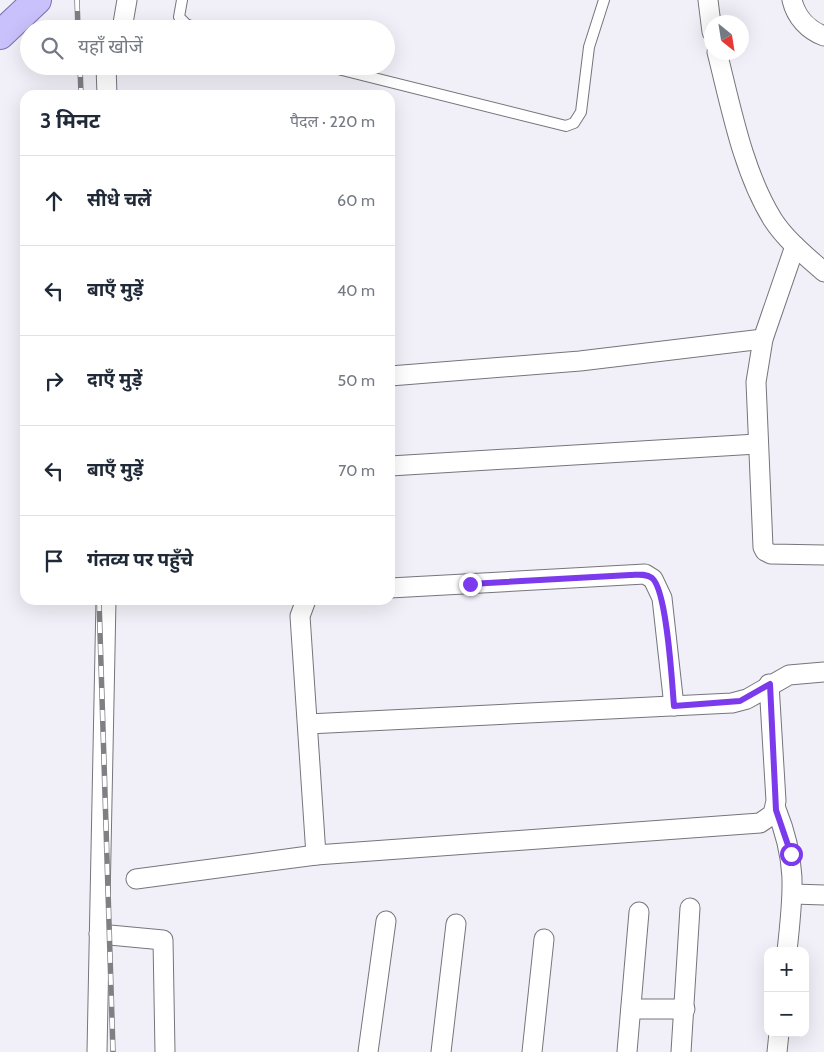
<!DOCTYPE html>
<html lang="hi">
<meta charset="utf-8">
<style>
:root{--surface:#fff;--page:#f6f6f7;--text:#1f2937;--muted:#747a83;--line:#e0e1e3}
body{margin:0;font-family:Cabin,"Noto Sans Devanagari",sans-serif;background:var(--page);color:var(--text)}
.controls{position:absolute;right:15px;bottom:15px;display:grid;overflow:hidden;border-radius:10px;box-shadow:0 5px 20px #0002}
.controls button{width:45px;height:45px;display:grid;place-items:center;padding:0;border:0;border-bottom:1px solid var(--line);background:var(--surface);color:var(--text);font:25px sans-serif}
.compass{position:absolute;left:704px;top:15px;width:45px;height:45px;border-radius:50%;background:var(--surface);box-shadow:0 5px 20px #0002;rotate:150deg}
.stop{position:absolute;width:15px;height:15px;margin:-11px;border:4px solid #7c3aed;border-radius:50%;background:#fff}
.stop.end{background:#7c3aed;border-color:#fff;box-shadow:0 1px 5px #0008}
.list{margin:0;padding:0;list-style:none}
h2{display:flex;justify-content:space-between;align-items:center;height:65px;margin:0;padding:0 20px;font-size:21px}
h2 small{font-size:16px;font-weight:400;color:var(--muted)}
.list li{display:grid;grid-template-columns:32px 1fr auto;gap:15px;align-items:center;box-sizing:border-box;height:90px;padding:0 20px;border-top:1px solid var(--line)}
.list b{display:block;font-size:19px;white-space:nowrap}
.list em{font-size:16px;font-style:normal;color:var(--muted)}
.icon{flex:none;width:28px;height:28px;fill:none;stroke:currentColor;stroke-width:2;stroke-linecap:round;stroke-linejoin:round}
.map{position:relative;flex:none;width:824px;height:1052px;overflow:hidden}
.search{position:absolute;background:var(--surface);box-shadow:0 5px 20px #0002;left:20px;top:20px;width:375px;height:55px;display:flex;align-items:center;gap:12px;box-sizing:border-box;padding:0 18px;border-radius:28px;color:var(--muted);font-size:19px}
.panel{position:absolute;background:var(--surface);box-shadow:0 5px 20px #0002;left:20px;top:90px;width:375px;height:515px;border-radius:15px}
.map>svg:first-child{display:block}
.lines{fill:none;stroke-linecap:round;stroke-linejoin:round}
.lane-casing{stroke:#76757c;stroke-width:12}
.street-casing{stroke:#76757c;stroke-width:21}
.primary-casing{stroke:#7870b0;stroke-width:30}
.lane{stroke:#fff;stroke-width:10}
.street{stroke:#fff;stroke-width:19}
.primary{stroke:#c8c1fb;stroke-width:28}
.rail-casing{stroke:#7f7f84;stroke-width:5.5}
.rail{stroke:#fff;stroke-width:4;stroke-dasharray:11;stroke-linecap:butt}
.route{stroke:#7c3aed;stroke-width:6}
</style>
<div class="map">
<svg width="824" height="1052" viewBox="0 0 824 1052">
<rect width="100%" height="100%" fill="#f1f0f8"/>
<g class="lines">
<g class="lane-casing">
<g id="lane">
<path d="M182,0L179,17L186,24L198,29"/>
<path d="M326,66L566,126L574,123L581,112L589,47L604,0"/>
</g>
</g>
<g class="street-casing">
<g id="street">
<path d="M708,0L712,32"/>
<path d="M792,0C796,17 808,30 824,36"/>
<path d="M122,29L127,0"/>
<path d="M717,52C731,107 743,172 773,220C786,240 806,256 824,272"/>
<path d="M106,66L107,95"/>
<path d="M795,246L763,339L756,382L763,547L765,551L771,554L824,555"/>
<path d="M390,376L580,361L763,339"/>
<path d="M390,466L757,444"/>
<path d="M390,588L645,574L653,579L662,598L674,706"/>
<path d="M306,600L300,616L316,855"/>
<path d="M308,724L732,703L747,699L789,675L824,672"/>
<path d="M776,809C798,863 793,895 787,951"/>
<path d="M136,879L316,855L760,823L773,814L776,801L769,684"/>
<path d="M793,894L824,895"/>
<path d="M99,934L163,940L165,1052"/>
<path d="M631,1009H685"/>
<path d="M97,1052L106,600"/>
<path d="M368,1052L386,921"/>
<path d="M441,1052L456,924"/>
<path d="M532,1052L544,939"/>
<path d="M627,1052L639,912"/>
<path d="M681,1052L690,908"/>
<path d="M777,1052L779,1033"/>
</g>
</g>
<g class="primary-casing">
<path id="primary" d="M0,35L37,0"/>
</g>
<use href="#lane" class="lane"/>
<use href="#street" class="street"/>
<use href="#primary" class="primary"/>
<g class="rail-casing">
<g id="rail">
<path d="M77,0L78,29"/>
<path d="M80,66L81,95"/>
<path d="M99,600L113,1052"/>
</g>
</g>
<use href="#rail" class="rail"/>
</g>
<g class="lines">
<path class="route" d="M470,584L630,575C637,575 645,573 652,578C667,590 672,683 674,706L740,701L770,684L776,810L791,854"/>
</g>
</svg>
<div class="controls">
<button>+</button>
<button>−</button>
</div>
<svg class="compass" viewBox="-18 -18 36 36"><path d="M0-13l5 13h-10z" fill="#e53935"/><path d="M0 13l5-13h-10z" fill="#747a83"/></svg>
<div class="stop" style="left:791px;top:854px"></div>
<div class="stop end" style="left:470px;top:584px"></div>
<div class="search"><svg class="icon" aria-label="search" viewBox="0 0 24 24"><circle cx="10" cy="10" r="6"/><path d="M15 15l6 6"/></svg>यहाँ खोजें</div>
<section class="panel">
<h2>3 मिनट<small>पैदल · 220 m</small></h2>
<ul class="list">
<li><svg class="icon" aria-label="ahead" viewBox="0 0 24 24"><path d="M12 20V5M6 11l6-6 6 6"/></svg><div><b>सीधे चलें</b></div><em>60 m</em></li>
<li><svg class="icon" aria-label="left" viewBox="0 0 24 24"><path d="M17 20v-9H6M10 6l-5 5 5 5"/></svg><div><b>बाएँ मुड़ें</b></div><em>40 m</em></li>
<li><svg class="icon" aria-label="right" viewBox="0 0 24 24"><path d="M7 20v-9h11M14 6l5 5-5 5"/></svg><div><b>दाएँ मुड़ें</b></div><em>50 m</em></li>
<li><svg class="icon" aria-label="left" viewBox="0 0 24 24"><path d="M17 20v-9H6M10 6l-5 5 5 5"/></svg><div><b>बाएँ मुड़ें</b></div><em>70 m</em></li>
<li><svg class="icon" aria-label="arrive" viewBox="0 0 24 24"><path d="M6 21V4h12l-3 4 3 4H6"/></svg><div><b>गंतव्य पर पहुँचे</b></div></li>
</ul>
</section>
</div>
